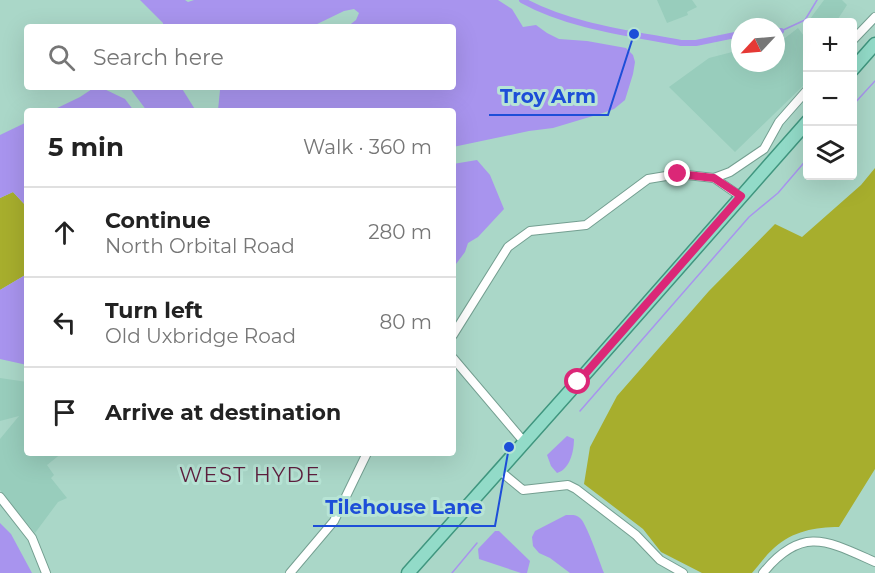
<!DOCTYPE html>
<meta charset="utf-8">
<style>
:root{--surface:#fff;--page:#f6f6f6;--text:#222;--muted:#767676;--line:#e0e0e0}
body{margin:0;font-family:Montserrat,sans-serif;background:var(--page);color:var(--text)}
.controls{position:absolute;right:18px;top:18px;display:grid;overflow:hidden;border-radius:6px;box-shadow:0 6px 24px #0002}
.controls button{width:54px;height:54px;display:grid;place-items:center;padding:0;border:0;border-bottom:2px solid var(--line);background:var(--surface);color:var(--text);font:30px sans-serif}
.compass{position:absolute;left:731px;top:18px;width:54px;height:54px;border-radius:50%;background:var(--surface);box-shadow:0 6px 24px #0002;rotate:244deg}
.stop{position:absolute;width:18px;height:18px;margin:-14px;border:4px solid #db2777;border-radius:50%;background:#fff}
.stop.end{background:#db2777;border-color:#fff;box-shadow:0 2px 6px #0008}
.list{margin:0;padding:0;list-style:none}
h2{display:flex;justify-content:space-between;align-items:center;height:78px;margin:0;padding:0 24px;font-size:26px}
h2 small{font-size:20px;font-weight:400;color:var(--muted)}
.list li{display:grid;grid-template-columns:39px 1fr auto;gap:18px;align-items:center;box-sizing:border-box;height:90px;padding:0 24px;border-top:2px solid var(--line)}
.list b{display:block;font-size:22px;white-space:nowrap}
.list p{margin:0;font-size:20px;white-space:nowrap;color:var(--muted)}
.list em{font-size:20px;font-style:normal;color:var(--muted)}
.icon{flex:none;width:33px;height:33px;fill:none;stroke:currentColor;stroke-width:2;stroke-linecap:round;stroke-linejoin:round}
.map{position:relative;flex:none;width:875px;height:573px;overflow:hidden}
.search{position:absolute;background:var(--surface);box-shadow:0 6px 24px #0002;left:24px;top:24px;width:432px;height:66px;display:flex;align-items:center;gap:15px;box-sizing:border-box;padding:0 21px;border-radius:6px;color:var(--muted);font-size:22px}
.panel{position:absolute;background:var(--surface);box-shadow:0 6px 24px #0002;left:24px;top:108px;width:432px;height:348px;border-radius:6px}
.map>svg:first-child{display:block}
.built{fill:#98cdbc}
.green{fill:#a7ae2d}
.water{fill:#a894ee}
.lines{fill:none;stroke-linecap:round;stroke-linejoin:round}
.stream{stroke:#a894ee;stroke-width:1.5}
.canal{stroke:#a894ee;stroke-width:6}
.street-casing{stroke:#749f91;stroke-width:10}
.primary-casing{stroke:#40967f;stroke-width:15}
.street{stroke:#fff;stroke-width:8}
.primary{stroke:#92dbc8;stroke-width:12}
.route{stroke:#db2777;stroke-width:8}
.labels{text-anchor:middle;stroke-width:6;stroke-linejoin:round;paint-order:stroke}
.quarter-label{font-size:21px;letter-spacing:1.5px;fill:#5e1e3e;stroke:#b7e4d5}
.leader{fill:none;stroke:#1d4ed8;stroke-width:2}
.callout-dot{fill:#1d4ed8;stroke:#b7e4d5;stroke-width:2}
.callout-label{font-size:20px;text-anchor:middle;font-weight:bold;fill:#1d4ed8;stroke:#b7e4d5;stroke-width:6;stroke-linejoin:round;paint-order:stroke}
</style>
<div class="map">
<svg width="875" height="573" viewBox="0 0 875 573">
<rect width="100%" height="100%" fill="#aad7c8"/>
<g class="built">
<path d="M657,0H692L697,7L687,12L688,15L667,23Z"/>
<path d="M824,0H842L847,5L836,22H808L807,32L804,27Z"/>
<path d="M798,28L807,40V82L735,152L669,87L709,58L740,50V63H776V41L785,38Z"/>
<path d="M0,378L27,382V453H62L47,465L54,475L51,478L67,498L58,502L35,533L0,490V439L19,416L0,421Z"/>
</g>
<g class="green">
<path d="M875,168V469L839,527C815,527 793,531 774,548C766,555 759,565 752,573H702L661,552L643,529L584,484L590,447L617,396L709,291L775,224L802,237L861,185Z"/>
<path d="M13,192L27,207V274L0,290V198Z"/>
</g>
<g class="water">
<path d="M140,0H185L188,2L194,0H498L512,9L523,27L536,25L547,33L559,39L587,41L626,48L633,55L635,62L633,74L625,100L614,109L603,113L553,128L529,131L453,147V111H222L218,110L220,90L224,87H453V27H347L356,20L359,13L354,9L344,11L311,27H163V23Z"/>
<path d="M95,87H100L125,99L134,111H51L80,97Z"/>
<path d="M129,87H181L196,111H147Z"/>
<path d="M27,122V207L13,192L0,198V135Z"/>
<path d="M477,160L490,175L504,209L478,237L468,243L465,252L453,268V164Z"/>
<path d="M27,274V365L0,359V290Z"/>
<path d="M567,436L574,439C574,451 570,469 557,473L551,466L547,455Z"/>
<path d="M566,515C571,515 576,514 580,518C586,522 600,563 604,573H570L550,558L539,553L533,546L532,537L535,531Z"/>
<path d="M0,523L11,534L32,573H0Z"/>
<path d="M495,531H499L530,561L527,573H521L479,559L478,549Z"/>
</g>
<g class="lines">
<g class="stream">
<path d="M781,31L805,20L817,0"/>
<path d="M852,106L875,81"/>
<path d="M580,411L749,217L778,193L808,158"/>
<path d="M452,573L477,543"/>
</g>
<g class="canal">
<path d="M522,0C569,26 628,33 681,43H696L740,34"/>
<path d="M776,32L781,31"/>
</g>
<g class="street-casing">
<g id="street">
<path d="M852,41L875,17"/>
<path d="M714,178L730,172L764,149L779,122L808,89"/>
<path d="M453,335L508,247L530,231L586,225L648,179L678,174L714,178L740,196"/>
<path d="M453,358L525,443"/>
<path d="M500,471L523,490L568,485L576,489L636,535L660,560L683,573"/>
<path d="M0,497L32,538L46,573"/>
<path d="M290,573L334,521L367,453"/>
<path d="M763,573C802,525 828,541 875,562"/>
</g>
</g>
<g class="primary-casing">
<g id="primary">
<path d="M852,70L875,44"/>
<path d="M408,573L578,382L808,121"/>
</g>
</g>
<use href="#street" class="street"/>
<use href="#primary" class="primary"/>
</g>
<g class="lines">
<path class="route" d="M578,382L741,196L714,178L678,174"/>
</g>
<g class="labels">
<g class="quarter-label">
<text x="250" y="482">WEST HYDE</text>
</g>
</g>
<path class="leader" d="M634 34L608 115H489M509 447L495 526H313"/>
<g class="callout-dot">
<circle cx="634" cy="34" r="6"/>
<circle cx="509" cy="447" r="6"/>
</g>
<g class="callout-label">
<text x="548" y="103">Troy Arm</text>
<text x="404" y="514">Tilehouse Lane</text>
</g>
</svg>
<div class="controls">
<button>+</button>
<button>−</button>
<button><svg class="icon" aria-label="layers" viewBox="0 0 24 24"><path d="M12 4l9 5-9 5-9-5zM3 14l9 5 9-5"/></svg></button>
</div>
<svg class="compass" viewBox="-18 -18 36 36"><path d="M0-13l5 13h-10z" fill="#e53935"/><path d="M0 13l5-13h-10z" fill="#767676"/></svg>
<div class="stop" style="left:578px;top:382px"></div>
<div class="stop end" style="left:678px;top:174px"></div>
<div class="search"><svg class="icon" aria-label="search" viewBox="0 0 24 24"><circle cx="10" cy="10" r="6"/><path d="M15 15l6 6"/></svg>Search here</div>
<section class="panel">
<h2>5 min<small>Walk · 360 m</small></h2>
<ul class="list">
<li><svg class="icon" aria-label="ahead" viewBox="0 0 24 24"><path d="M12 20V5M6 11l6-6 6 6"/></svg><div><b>Continue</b><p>North Orbital Road</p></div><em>280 m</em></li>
<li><svg class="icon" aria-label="left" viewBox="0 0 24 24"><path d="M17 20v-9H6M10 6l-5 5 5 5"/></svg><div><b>Turn left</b><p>Old Uxbridge Road</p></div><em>80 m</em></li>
<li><svg class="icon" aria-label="arrive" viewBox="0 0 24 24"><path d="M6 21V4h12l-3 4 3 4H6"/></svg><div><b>Arrive at destination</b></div></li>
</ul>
</section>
</div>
